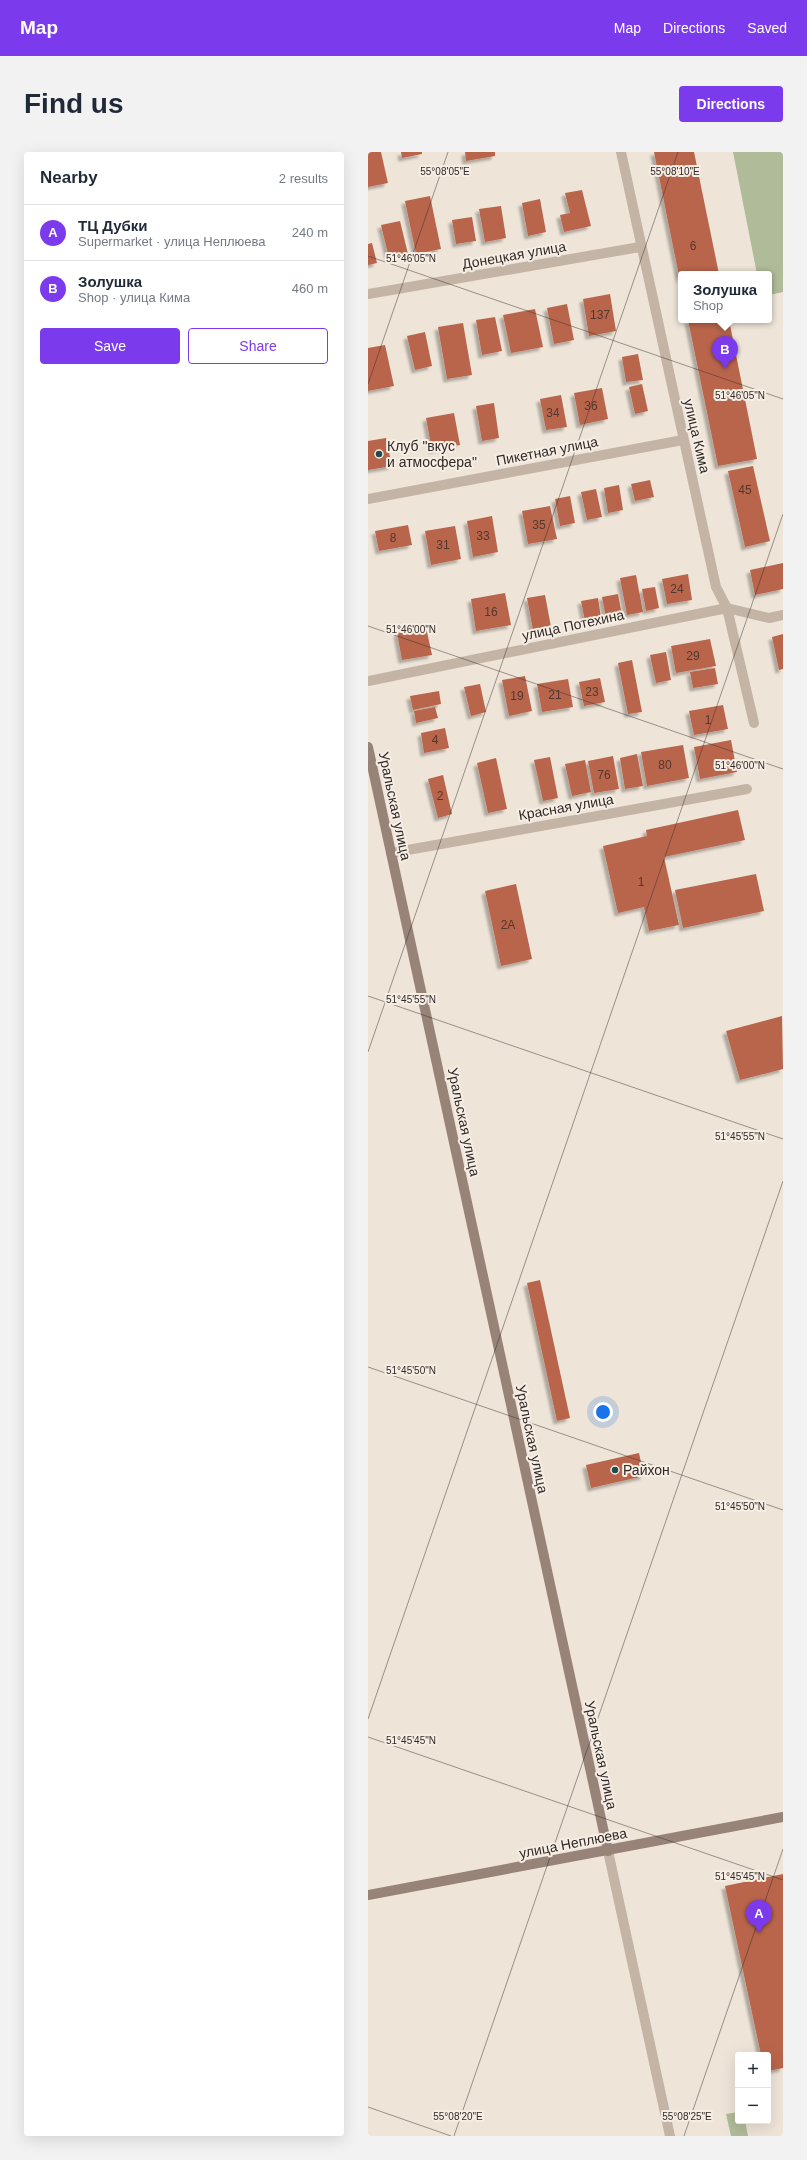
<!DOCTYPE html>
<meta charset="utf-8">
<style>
:root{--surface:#fff;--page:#f2f2f3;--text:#1f2937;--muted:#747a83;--line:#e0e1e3;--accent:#7c3aed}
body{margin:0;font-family:Arial,sans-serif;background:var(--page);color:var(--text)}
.controls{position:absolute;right:12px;bottom:12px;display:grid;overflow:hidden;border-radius:4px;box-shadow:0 4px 16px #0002}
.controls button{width:36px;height:36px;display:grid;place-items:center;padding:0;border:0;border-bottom:1px solid var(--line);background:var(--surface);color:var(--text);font:20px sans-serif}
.you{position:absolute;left:235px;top:1260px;width:14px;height:14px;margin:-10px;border:3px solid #fff;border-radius:50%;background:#1a73e8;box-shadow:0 0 0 6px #1a73e833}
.badge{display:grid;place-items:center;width:26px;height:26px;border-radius:50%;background:var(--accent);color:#fff;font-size:13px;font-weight:700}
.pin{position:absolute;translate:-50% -33px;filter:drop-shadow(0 1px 2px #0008)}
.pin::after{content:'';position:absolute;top:21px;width:14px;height:12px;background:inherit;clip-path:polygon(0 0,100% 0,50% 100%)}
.popup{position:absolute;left:310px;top:119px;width:94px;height:52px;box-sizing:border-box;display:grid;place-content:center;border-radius:4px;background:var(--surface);filter:drop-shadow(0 1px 3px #0005);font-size:13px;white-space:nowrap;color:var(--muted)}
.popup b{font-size:15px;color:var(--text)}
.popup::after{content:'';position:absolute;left:50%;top:100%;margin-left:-8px;border:8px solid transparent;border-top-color:var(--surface)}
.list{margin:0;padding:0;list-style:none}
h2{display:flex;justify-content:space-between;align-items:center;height:52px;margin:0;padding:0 16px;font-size:17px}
h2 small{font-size:13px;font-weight:400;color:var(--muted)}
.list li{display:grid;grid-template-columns:26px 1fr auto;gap:12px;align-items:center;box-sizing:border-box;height:56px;padding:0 16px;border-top:1px solid var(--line)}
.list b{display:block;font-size:15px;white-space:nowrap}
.list p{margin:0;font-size:13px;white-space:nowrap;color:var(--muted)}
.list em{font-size:13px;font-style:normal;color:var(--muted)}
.actions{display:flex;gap:8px;padding:12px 16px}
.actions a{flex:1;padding:9px 0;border:1px solid var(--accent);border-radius:4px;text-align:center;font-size:14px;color:var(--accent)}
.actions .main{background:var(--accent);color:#fff}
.map{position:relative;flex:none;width:415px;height:1984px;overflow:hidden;border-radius:4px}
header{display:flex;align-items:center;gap:24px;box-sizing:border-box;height:56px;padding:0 20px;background:var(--accent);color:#fff}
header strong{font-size:19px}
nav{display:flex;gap:22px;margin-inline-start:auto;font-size:14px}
.intro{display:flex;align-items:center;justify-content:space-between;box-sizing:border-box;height:96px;padding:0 24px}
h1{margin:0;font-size:28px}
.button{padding:10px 18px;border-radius:4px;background:var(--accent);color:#fff;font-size:14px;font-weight:700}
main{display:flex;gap:24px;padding:0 24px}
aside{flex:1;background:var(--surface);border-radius:4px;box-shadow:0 4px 16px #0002}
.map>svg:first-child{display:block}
.green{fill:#b0bb9a}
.building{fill:#b9654b;filter:url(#shadow)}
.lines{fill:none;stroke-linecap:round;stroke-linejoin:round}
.street{stroke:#c4b4a6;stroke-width:10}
.secondary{stroke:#978378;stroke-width:10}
.ticks{fill:none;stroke:#312926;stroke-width:1;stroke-opacity:0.45}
.poi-dot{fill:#204b4e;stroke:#f6eee4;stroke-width:1.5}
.labels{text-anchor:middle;stroke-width:4;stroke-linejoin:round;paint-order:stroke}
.number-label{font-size:12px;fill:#53382f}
.street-label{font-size:14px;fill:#312926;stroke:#f6eee4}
.poi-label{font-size:14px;fill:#312926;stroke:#f6eee4;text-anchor:start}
.ticks-label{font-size:10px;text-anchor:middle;fill:#312926;stroke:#f6eee4;stroke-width:4;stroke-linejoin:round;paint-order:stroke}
</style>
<header>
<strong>Map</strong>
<nav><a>Map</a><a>Directions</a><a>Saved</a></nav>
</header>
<div class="intro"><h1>Find us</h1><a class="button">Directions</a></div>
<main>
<aside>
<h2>Nearby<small>2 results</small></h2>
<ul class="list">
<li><span class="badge">A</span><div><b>ТЦ Дубки</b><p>Supermarket · улица Неплюева</p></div><em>240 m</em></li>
<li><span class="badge">B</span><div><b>Золушка</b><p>Shop · улица Кима</p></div><em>460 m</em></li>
</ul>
<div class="actions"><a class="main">Save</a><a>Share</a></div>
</aside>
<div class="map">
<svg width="415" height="1984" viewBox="0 0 415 1984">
<defs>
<filter id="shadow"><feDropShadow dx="-3.5" dy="3.5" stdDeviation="1" flood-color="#0004"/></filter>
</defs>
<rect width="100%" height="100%" fill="#eee4d8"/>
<g class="green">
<path d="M365,0H415V140L401,143V122H389Z"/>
<path d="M370,1960V1969H377L380,1984H363L358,1962Z"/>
</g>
<g class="building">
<path d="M0,0H13L20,31L0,35Z"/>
<path d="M33,0H54V2L34,6Z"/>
<path d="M97,0H127V4L98,9Z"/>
<path d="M286,0H326L351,122H313L312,129Z"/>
<path d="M214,38L223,74L196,80L192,63L202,61L197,41Z"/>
<path d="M62,44L73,97L48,102L37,49Z"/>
<path d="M172,47L178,80L160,84L154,51Z"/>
<path d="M133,54L138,86L117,90L111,57Z"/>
<path d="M104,65L108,89L88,92L84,68Z"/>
<path d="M32,69L40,102L21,106L13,73Z"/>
<path d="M4,91L9,111L0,113V92Z"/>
<path d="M242,142L248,179L221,184L215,147Z"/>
<path d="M199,152L206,188L186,192L179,156Z"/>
<path d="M167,157L175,195L143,201L135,163Z"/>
<path d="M127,165L134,199L114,203L108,168Z"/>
<path d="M320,168H361L389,307L350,314Z"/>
<path d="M95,171L104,223L79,227L70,175Z"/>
<path d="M57,180L64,214L47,218L39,184Z"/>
<path d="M17,193L26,234L0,239V196Z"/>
<path d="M270,202L275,228L258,230L254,205Z"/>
<path d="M274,232L280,259L267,262L261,235Z"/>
<path d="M234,236L240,267L212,273L206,241Z"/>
<path d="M193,243L199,275L178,278L172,247Z"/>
<path d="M126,251L131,286L114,289L108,254Z"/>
<path d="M86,261L92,293L64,298L58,266Z"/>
<path d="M18,286L24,314L0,318V289Z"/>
<path d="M385,314L402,389L377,395L360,319Z"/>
<path d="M282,328L286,345L267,349L263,332Z"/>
<path d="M251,333L255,358L240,361L236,336Z"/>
<path d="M228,337L234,365L219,368L213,340Z"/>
<path d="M202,344L207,371L192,374L187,347Z"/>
<path d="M182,354L189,387L160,392L154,359Z"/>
<path d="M124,364L130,400L105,405L99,369Z"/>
<path d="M40,373L44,393L11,399L7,379Z"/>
<path d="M87,374L93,407L63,413L57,379Z"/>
<path d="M415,411V437L387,443L382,418Z"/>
<path d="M320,422L324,448L299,452L294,427Z"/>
<path d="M268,423L275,460L259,463L252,426Z"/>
<path d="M287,435L291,456L278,459L274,437Z"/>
<path d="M137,441L143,473L108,479L103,447Z"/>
<path d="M250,442L254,463L238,466L234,445Z"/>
<path d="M177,443L183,475L165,478L159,446Z"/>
<path d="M230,446L233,466L217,469L213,449Z"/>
<path d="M58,475L64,503L34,508L29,481Z"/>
<path d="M415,482V517L411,518L404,485Z"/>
<path d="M342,487L348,514L308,521L303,494Z"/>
<path d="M298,500L303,528L288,531L282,503Z"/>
<path d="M264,508L274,560L260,562L250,511Z"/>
<path d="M347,516L350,532L325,536L322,520Z"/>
<path d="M157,524L164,559L141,564L134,528Z"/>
<path d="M232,526L237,550L216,554L211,530Z"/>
<path d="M200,527L205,555L174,560L169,532Z"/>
<path d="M112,532L118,560L103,564L96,535Z"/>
<path d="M71,539L73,552L45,558L42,544Z"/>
<path d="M355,553L360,577L326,583L321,559Z"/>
<path d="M67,555L70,566L48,571L46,559Z"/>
<path d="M77,576L81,596L56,601L53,581Z"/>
<path d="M363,588L369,620L332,627L326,595Z"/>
<path d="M315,593L321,626L279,634L273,600Z"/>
<path d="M269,602L275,634L257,637L252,606Z"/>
<path d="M245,604L251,637L226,641L220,609Z"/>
<path d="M182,605L190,646L175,649L166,608Z"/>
<path d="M128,606L139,657L120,661L109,611Z"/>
<path d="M217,608L223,640L204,644L197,612Z"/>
<path d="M75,623L84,662L70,666L60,627Z"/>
<path d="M370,658L377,688L296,705L311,773L281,779L276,755L250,761L235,694L279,684L278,678Z"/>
<path d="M388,722L396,759L315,776L307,738Z"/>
<path d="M148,732L164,807L133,814L117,739Z"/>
<path d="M414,864L415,917L372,928L358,879Z"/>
<path d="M172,1128L202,1266L189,1269L159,1131Z"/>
<path d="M271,1301L276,1324L223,1336L218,1313Z"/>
<path d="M415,1722V1916L400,1919V1903H393L357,1734Z"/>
</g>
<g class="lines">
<g class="street">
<path d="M253,0L348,435L359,456L386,571"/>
<path d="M0,142L272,95"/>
<path d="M0,347L315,288"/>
<path d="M0,529L359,456L401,466L415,463"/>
<path d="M23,701L379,637"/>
<path d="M240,1699L302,1984"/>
</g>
<g class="secondary">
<path d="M0,595L240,1699"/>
<path d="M0,1743L415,1665"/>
</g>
</g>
<path class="ticks" d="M0,104L415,247M0,232L80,0M0,474L415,617M0,844L415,987M0,900L310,0M0,1215L415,1358M0,1567L415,362M0,1585L415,1728M0,1955L83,1984M86,1984L415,1029M316,1984L415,1697"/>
<g class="poi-dot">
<circle cx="11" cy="302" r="4"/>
<circle cx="247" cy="1318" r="4"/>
</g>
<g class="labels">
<g class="number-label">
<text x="325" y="98">6</text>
<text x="232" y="167">137</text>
<text x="223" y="258">36</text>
<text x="185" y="265">34</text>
<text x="377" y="342">45</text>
<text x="171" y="377">35</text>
<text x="115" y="388">33</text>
<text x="25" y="390">8</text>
<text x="75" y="397">31</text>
<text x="309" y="441">24</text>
<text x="123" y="464">16</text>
<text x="325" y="508">29</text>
<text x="224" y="544">23</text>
<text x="187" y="547">21</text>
<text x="149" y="548">19</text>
<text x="340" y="572">1</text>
<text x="67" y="592">4</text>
<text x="297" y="617">80</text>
<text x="236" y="627">76</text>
<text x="72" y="648">2</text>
<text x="273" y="734">1</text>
<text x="140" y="777">2А</text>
</g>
<g class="street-label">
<text transform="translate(146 103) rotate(-10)" y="5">Донецкая улица</text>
<text transform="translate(329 284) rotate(77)" y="5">улица Кима</text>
<text transform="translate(179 299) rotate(-11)" y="5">Пикетная улица</text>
<text transform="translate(205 473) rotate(-12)" y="5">улица Потехина</text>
<text transform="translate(27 654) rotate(78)" y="5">Уральская улица</text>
<text transform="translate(198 655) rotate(-10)" y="5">Красная улица</text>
<text transform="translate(96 970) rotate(78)" y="5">Уральская улица</text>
<text transform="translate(164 1287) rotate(78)" y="5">Уральская улица</text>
<text transform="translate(233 1603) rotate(78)" y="5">Уральская улица</text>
<text transform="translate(205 1691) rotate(-11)" y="5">улица Неплюева</text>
</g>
<g class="poi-label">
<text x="19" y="299">Клуб "вкус<tspan x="19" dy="16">и атмосфера"</tspan></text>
<text x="255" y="1323">Райхон</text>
</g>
</g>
<g class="ticks-label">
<text x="77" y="23">55°08'05"E</text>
<text x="307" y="23">55°08'10"E</text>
<text x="43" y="110">51°46'05"N</text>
<text x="372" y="247">51°46'05"N</text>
<text x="43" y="481">51°46'00"N</text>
<text x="372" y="617">51°46'00"N</text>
<text x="43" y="851">51°45'55"N</text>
<text x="372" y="988">51°45'55"N</text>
<text x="43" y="1222">51°45'50"N</text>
<text x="372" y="1358">51°45'50"N</text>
<text x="43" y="1592">51°45'45"N</text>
<text x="372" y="1728">51°45'45"N</text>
<text x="90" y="1968">55°08'20"E</text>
<text x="319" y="1968">55°08'25"E</text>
</g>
</svg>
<div class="controls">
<button>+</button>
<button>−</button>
</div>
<div class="you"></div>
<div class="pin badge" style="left:391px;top:1781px">A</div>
<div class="pin badge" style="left:357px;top:217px">B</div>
<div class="popup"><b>Золушка</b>Shop</div>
</div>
</main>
